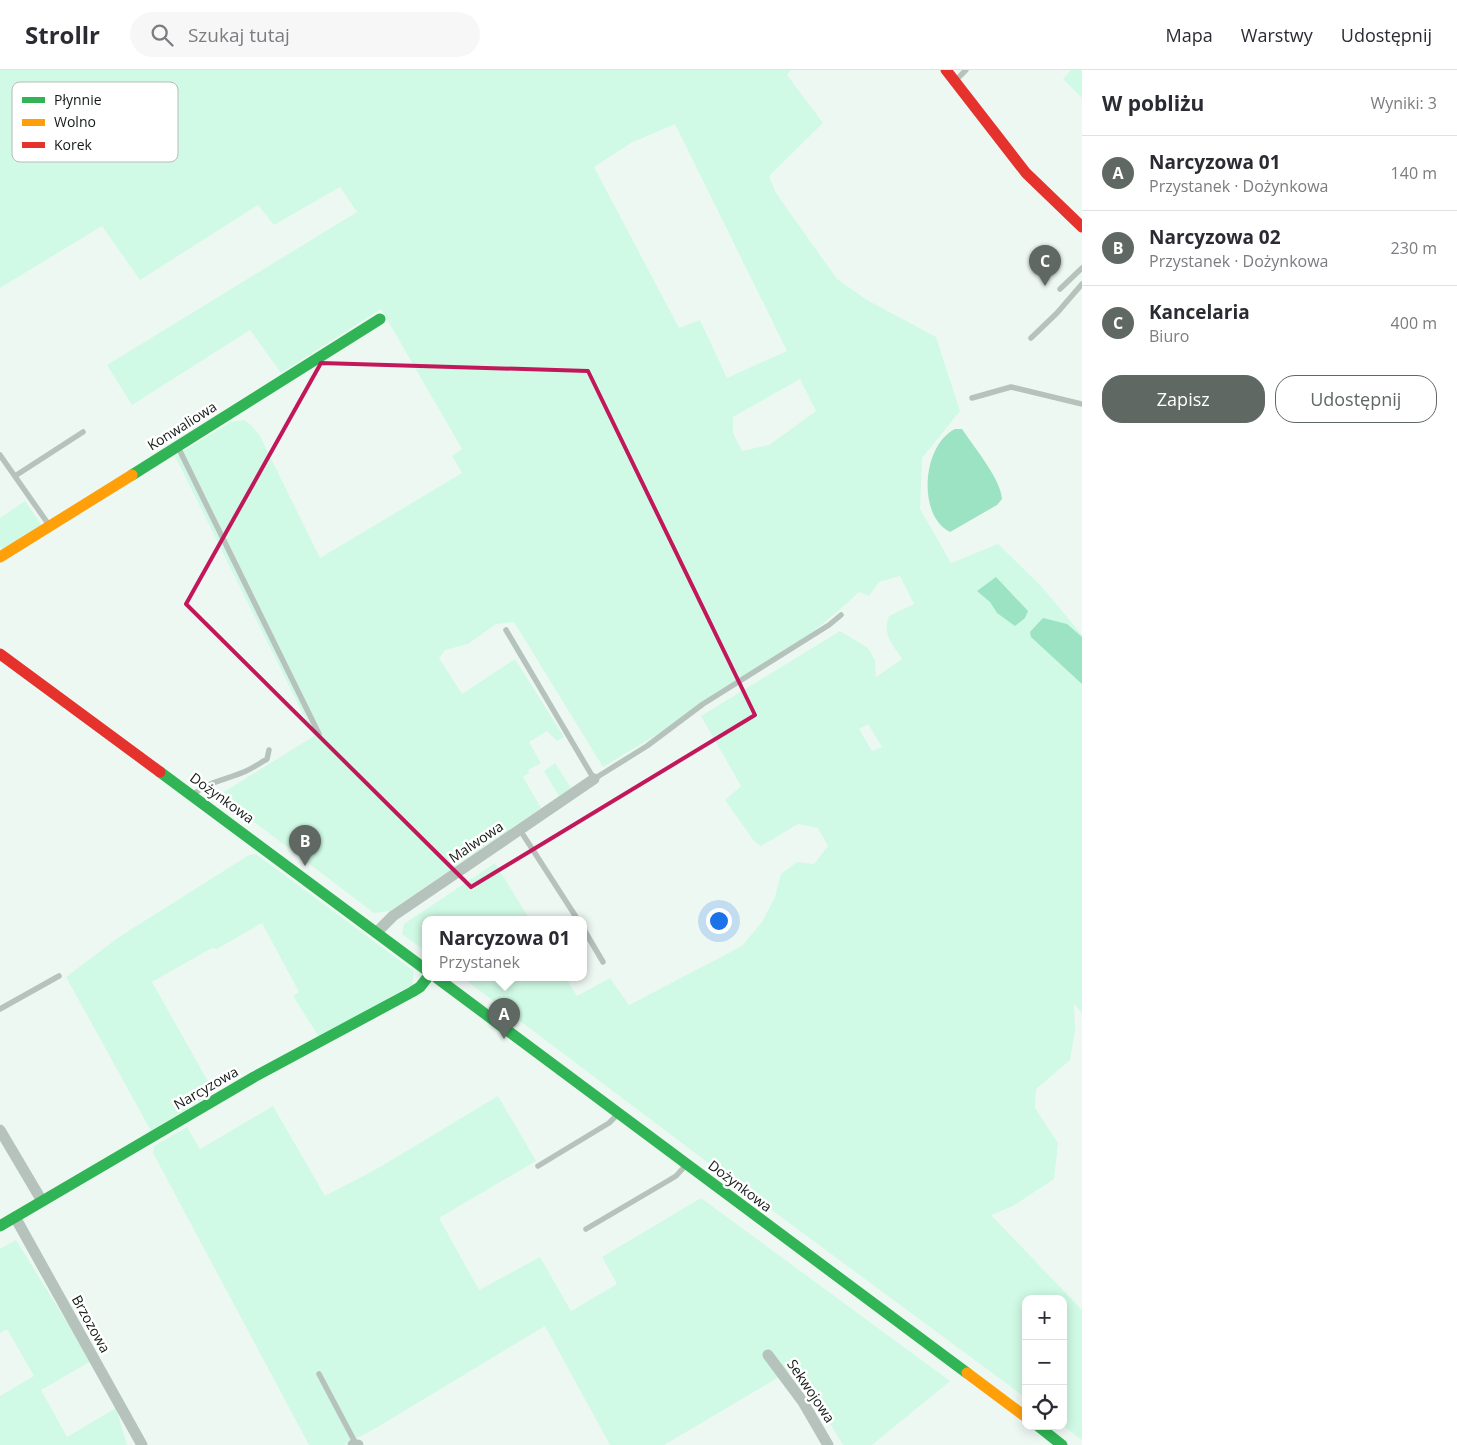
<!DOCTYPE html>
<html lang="pl">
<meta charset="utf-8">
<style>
:root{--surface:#fff;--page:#f7f7f7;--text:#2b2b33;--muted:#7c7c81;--line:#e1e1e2;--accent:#606864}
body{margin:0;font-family:"Open Sans",sans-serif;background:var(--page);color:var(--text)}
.controls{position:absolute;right:15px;bottom:15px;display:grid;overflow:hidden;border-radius:10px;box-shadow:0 2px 12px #0003}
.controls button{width:45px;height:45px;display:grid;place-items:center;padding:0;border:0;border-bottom:1px solid var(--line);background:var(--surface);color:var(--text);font:25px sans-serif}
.you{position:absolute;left:718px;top:850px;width:18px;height:18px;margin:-12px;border:4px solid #fff;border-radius:50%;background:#1a73e8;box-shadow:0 0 0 8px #1a73e833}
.badge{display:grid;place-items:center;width:32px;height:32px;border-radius:50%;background:var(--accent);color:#fff;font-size:16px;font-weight:700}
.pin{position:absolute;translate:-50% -41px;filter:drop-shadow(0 1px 2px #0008)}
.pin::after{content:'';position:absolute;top:26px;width:18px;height:15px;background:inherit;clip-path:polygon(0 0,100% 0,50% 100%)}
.popup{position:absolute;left:422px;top:846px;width:165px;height:65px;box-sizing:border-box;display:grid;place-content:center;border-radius:10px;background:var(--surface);filter:drop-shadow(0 1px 4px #0005);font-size:16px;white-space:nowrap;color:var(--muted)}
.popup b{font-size:19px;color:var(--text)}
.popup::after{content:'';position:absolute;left:50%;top:100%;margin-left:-10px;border:10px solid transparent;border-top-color:var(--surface)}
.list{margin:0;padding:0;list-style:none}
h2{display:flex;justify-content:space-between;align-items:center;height:65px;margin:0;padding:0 20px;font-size:21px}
h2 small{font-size:16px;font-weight:400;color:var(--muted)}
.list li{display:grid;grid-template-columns:32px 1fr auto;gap:15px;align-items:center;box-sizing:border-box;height:75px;padding:0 20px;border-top:1px solid var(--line)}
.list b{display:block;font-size:19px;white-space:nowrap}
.list p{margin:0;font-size:16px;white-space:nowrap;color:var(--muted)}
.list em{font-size:16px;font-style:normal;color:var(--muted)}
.actions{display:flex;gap:10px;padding:15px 20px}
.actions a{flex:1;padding:11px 0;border:1px solid var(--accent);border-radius:20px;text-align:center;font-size:18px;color:var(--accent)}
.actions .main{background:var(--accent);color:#fff}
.icon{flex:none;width:28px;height:28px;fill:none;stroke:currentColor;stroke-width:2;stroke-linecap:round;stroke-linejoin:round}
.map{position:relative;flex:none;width:1082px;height:1375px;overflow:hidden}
header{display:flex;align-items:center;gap:30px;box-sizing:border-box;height:70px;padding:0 25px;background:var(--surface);border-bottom:1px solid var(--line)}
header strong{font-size:24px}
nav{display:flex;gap:28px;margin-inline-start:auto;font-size:18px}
.search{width:350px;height:45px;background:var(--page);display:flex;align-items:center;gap:12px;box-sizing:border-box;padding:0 18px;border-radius:28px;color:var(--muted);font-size:19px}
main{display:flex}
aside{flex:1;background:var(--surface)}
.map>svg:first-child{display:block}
.green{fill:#d0fae5;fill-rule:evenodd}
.water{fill:#9ce3c3}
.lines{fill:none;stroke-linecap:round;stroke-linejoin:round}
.lane{stroke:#b6c3bd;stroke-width:5.5}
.street{stroke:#b6c3bd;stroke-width:11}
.fast{stroke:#30b455;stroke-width:11}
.slow{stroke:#ff9f0a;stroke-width:11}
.jam{stroke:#e5322d;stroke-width:11}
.marked{fill:none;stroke:#c2185b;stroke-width:4;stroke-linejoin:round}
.labels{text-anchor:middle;stroke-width:5;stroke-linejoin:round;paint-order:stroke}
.street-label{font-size:14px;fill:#131a17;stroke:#fff}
.key{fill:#fff;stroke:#b8bab9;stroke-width:1}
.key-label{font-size:14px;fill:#131a17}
</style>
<header>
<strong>Strollr</strong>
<div class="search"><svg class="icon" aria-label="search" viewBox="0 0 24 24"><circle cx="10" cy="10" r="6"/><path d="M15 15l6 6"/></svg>Szukaj tutaj</div>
<nav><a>Mapa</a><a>Warstwy</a><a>Udostępnij</a></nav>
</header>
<main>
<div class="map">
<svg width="1082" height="1375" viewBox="0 0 1082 1375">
<rect width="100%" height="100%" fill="#eef8f3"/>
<g class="green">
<path d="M0,0H791L787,5L823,53L769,106L776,123L837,209L867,230L936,267L960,341L922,388L920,439L951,493L998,474L1042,517L1082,565V944L1074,933L1075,961L1070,990L1036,1019L1035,1038L1058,1073L1054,1109L1013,1136L991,1145L1082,1240V1370L1063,1356V1229H1026V1328L727,1107L463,908H566L577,926L610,908L629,935L742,876L762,852L775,827L781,804L797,792L814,794L828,776L818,758L798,754L761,776L754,771L725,730L741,716L701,646L840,561L868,578L875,590L876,607L902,589C892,573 882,565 889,546L914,534L900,506L879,512L869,526L859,522C784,593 690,644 603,697L514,552L496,554L468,574L445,580L439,588L462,624L515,589L564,667L557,671L547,661L529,672L541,693L528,700L529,703L523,707L541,738L390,841L374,843L219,725L314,666L175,386L231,352L244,350L250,354L260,366L320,488L462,403L452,386L462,379L381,239L281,303L250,260L132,335L107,295L357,142L340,117L274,155L258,135L140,210L102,156L0,218ZM675,54L787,281L727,308L700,250L679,258L594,97L631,73ZM800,309L816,341L769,375L742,381L733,363V347ZM868,654L882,677L872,681L859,659Z"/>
<path d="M1071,0H1082V28L1063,9Z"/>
<path d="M25,431L42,456L2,480L0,477V448Z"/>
<path d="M555,693L571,718L559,726L544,701Z"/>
<path d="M256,784L414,901L412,915L319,967L293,926L299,922L262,853L217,879L212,878L152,912L214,1022L151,1061L66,907L119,867L249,785Z"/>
<path d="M495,793L530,850H425V881L402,864L404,854Z"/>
<path d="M498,1026L536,1091L439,1148L479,1220L540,1187L571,1241L617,1214L602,1187L701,1128L950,1311L872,1375H843L796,1297L664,1375H610L545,1256L376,1358L344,1375H309L153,1083L154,1076L187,1057L200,1079L273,1036L325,1126L380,1097Z"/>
<path d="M16,1170L91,1291L41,1320L67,1367L116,1338L127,1375H0V1326L34,1306L7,1259L0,1263V1179Z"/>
</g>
<g class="water">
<path d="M955,359H962C973,376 1001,409 1002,429L997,435L950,462C917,446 922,375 955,359Z"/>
<path d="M996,507L1028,541L1025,548L1015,556L997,543L990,532L977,521Z"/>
<path d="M1043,548L1067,554L1082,567V614L1031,567L1030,562Z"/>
</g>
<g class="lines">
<g class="lane">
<path d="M956,10L966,0"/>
<path d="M1060,219L1082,198"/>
<path d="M1031,268L1057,243L1082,214"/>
<path d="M972,328L1011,317L1082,334"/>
<path d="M178,377L319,664"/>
<path d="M0,385L49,455"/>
<path d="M15,406L83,362"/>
<path d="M506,560L594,709L647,676L703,634L829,555L841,545"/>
<path d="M193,725C206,712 229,709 246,701C253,698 260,693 267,689L269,680"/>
<path d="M520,760L578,850"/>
<path d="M583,858L603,892"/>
<path d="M0,939L59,906"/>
<path d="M538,1096L609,1053L618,1044"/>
<path d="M586,1159L666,1112L676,1106L686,1095"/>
<path d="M319,1304L356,1374"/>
</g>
<g class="street">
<path d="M377,862L393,846L594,709"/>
<path d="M0,1060L42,1131"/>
<path d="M15,1147L142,1375"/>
<path d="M768,1285L803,1332L828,1375"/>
<path d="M353,1375H358"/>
</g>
<g class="fast">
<path d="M132,405L380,249"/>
<path d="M160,702L425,899"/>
<path d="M437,908L967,1303"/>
<path d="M0,1156L254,1007L412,922L420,917L427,908"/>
<path d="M1038,1356L1062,1375"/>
</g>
<g class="slow">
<path d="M0,487L132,405"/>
<path d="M967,1303L1026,1347"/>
</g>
<g class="jam">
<path d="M946,0L1026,103L1082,157"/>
<path d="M0,584L160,702"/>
</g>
</g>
<path class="marked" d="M321,293L588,301L755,645L471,817L186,534Z"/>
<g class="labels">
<g class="street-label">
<text transform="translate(182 356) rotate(-32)" y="5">Konwaliowa</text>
<text transform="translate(222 728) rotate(36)" y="5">Dożynkowa</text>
<text transform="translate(476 772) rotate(-34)" y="5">Malwowa</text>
<text transform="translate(206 1018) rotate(-30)" y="5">Narcyzowa</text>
<text transform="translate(740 1116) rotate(37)" y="5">Dożynkowa</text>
<text transform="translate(91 1254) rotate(61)" y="5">Brzozowa</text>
<text transform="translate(811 1321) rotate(56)" y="5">Sekwojowa</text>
</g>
</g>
<rect x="12" y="12" width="166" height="80" rx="8" class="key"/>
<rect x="22" y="27" width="23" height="6" fill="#30b455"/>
<rect x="22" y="49" width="23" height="7" fill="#ff9f0a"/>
<rect x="22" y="72" width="23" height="6" fill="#e5322d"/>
<g class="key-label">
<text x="54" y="35">Płynnie</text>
<text x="54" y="57">Wolno</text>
<text x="54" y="80">Korek</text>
</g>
</svg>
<div class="controls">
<button>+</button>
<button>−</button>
<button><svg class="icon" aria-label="locate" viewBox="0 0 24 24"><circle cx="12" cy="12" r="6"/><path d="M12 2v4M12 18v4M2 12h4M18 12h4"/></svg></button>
</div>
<div class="you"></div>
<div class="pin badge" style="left:504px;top:969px">A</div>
<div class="popup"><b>Narcyzowa 01</b>Przystanek</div>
<div class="pin badge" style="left:305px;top:796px">B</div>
<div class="pin badge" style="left:1045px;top:216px">C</div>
</div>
<aside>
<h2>W pobliżu<small>Wyniki: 3</small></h2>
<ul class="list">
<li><span class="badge">A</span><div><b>Narcyzowa 01</b><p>Przystanek · Dożynkowa</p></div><em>140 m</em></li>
<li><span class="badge">B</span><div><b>Narcyzowa 02</b><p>Przystanek · Dożynkowa</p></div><em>230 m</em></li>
<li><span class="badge">C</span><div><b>Kancelaria</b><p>Biuro</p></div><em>400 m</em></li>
</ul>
<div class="actions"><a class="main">Zapisz</a><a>Udostępnij</a></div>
</aside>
</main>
